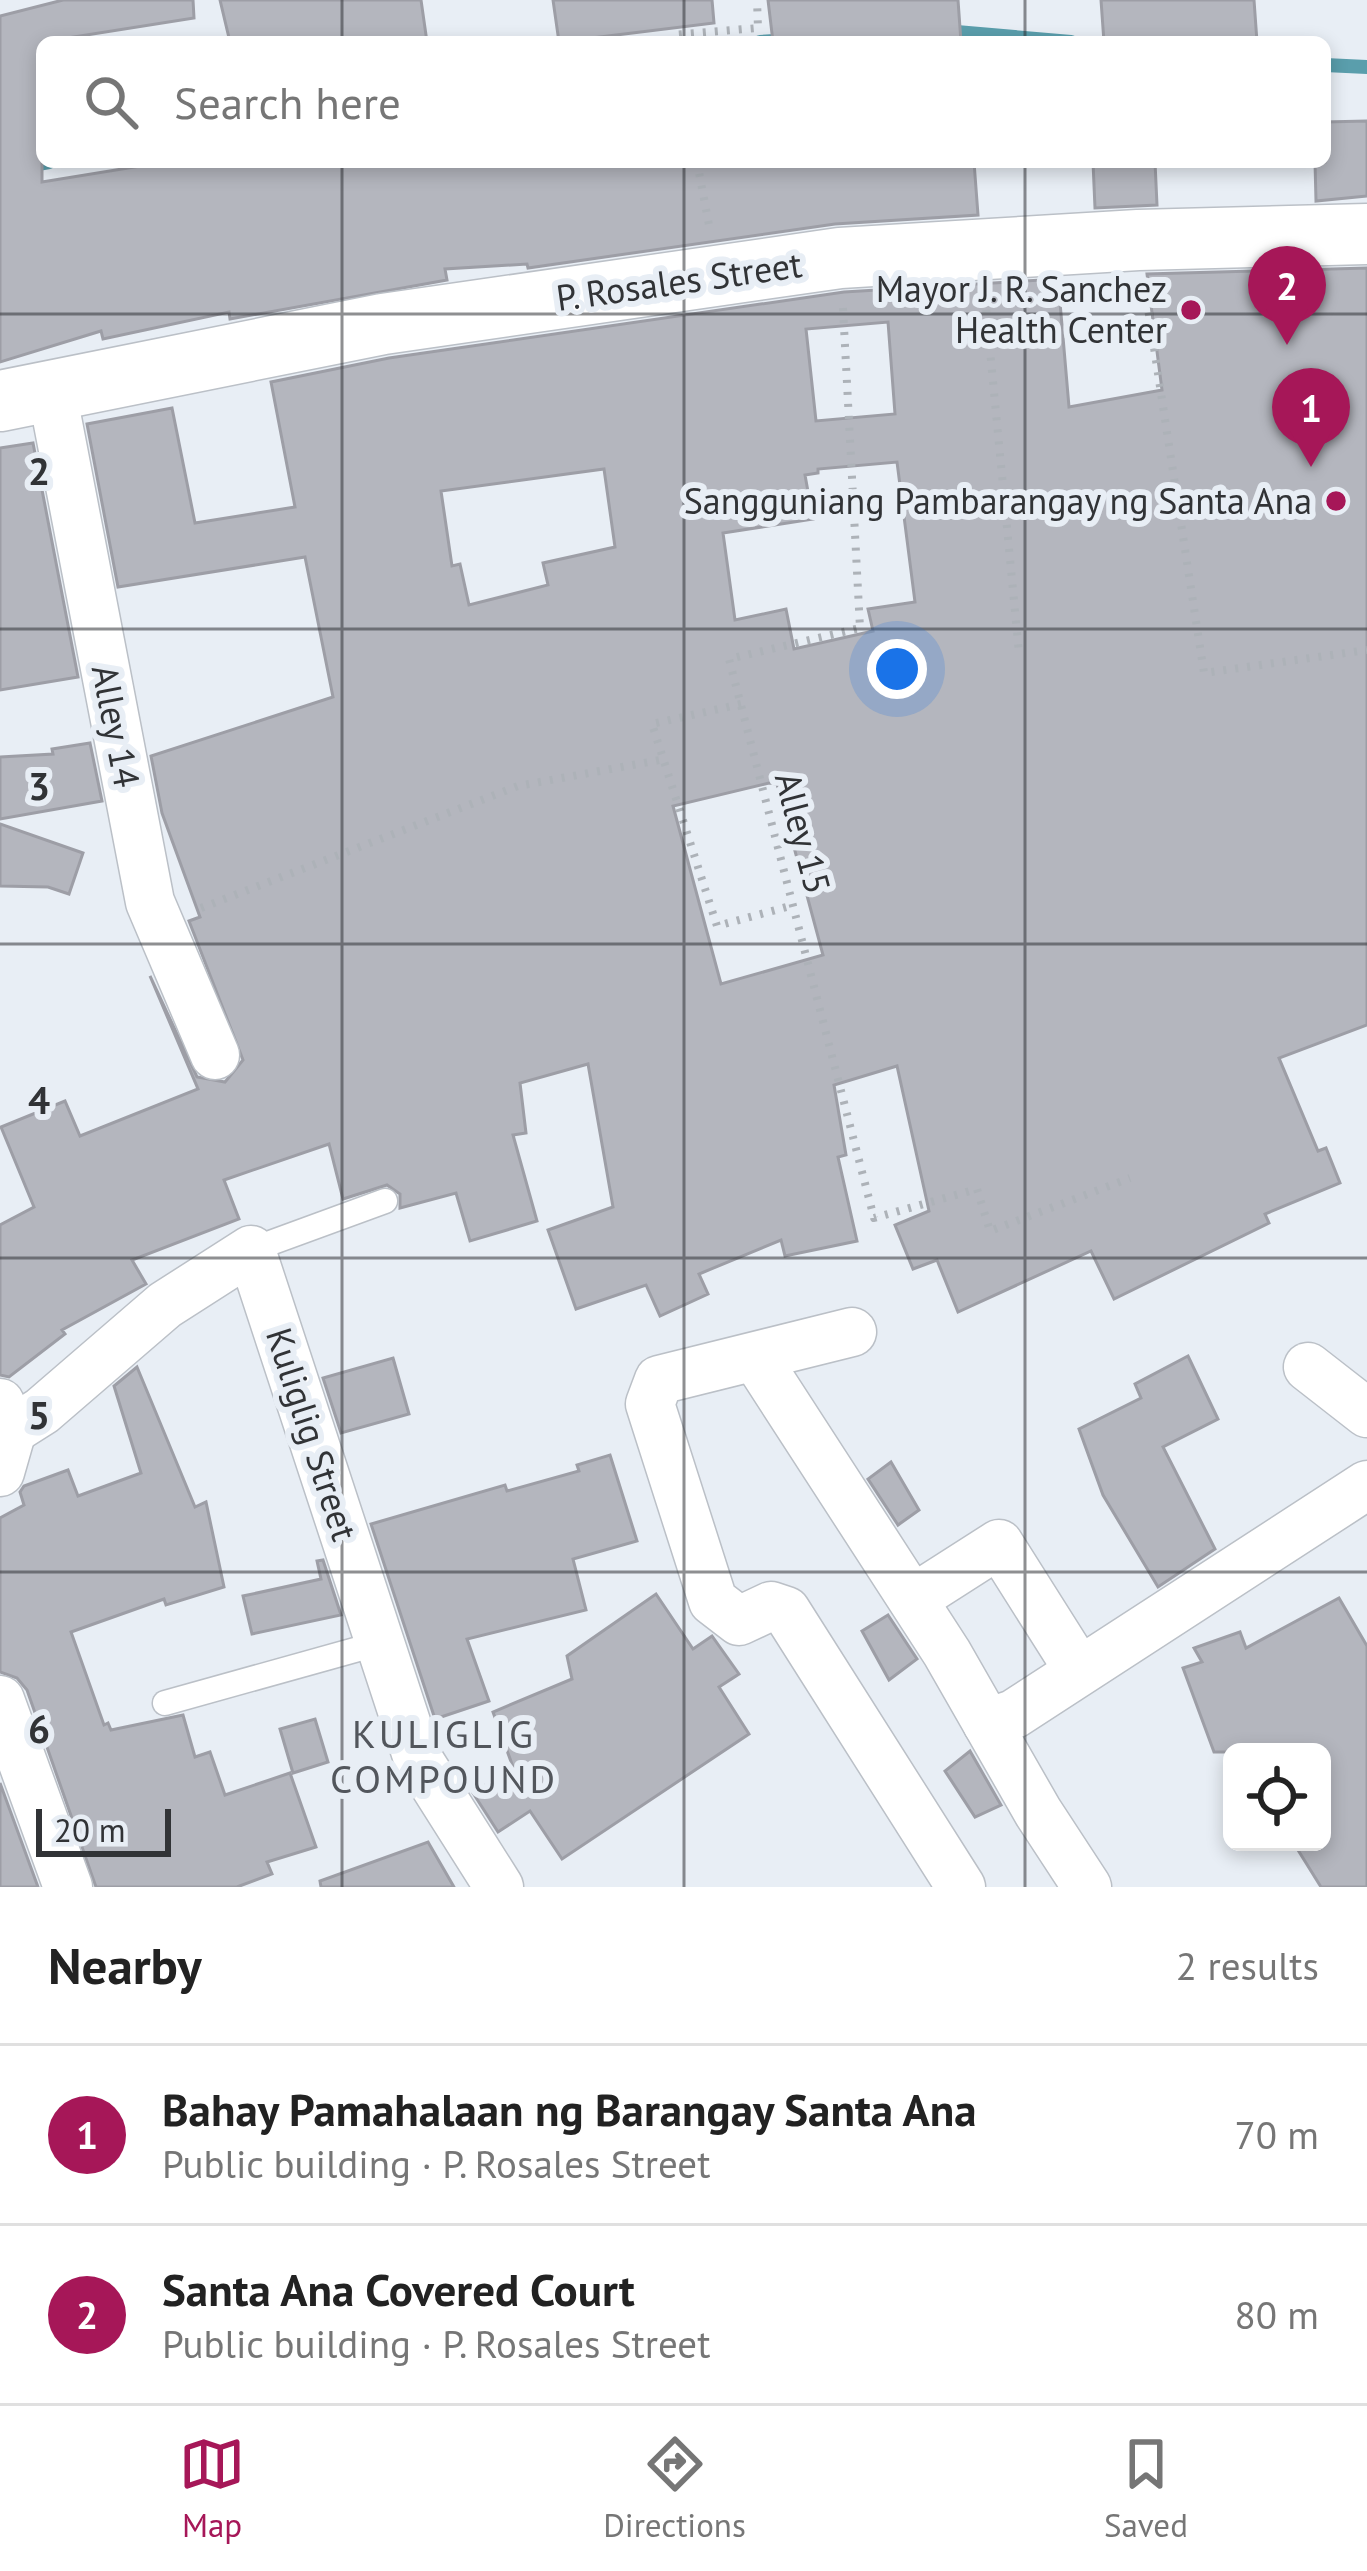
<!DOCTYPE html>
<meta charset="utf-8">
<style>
:root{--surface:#fff;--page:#f2f2f2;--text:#222;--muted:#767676;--line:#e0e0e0;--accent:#a61758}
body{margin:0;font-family:"PT Sans",sans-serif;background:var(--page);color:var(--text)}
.controls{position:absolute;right:36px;bottom:36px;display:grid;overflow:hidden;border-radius:18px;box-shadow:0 6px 18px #0003}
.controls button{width:108px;height:108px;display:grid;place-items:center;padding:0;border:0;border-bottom:3px solid var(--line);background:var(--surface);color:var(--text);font:60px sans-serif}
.scale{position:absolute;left:36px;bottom:30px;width:135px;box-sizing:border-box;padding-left:12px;border:6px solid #313336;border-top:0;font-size:33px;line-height:42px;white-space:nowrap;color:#313336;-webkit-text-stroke:9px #e8eef5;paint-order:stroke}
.you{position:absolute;left:897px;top:669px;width:42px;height:42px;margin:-30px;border:9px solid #fff;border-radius:50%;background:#1a73e8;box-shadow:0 0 0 18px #1a73e833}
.badge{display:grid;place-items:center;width:78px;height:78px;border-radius:50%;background:var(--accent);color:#fff;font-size:39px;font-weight:700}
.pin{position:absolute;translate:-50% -99px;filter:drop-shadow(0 3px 6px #0008)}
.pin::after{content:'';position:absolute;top:63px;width:42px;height:36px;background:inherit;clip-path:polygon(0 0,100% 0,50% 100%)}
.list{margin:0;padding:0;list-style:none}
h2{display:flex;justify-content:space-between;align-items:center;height:156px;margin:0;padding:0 48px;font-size:51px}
h2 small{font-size:39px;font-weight:400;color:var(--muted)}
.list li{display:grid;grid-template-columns:78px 1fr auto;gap:36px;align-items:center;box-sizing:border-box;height:180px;padding:0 48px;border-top:3px solid var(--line)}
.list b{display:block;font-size:45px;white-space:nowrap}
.list p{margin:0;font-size:39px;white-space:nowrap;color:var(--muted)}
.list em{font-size:39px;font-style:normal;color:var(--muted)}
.icon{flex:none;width:66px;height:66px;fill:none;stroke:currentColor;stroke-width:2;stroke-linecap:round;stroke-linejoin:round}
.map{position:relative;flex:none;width:1367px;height:1887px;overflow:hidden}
.search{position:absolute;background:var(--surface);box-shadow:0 6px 18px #0003;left:36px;right:36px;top:36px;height:132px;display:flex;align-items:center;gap:30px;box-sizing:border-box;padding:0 42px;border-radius:18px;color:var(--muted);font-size:45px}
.sheet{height:516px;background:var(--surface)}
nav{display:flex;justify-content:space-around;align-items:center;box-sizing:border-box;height:168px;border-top:3px solid var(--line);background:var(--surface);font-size:33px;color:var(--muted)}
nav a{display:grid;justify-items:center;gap:6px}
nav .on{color:var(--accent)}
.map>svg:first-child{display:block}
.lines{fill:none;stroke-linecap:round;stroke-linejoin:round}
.stream{stroke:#5a9eac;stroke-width:14}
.building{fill:#b4b6be;stroke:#9d9ea6;stroke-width:3;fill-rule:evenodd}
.service-casing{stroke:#bbc0c7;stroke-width:27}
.minor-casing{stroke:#bbc0c7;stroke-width:51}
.tertiary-casing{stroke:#bbc0c7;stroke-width:63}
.path{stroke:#adb2b8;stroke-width:8;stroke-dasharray:3 9;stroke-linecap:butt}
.service{stroke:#fff;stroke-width:24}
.minor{stroke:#fff;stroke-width:48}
.tertiary{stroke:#fff;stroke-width:60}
.grid{fill:none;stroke:#313336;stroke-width:3;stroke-opacity:0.55}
.poi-dot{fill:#a61758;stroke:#e8eef5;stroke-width:4.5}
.labels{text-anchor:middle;stroke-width:12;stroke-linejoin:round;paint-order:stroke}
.street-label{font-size:36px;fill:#313336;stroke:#e8eef5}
.poi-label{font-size:36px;fill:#313336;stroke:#e8eef5;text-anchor:end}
.neighbourhood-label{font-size:39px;letter-spacing:3px;fill:#52565c;stroke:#e8eef5}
.grid-label{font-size:39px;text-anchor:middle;font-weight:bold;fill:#313336;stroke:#e8eef5;stroke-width:12;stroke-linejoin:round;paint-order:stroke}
</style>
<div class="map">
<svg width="1367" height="1887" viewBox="0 0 1367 1887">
<rect width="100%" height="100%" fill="#e8eef5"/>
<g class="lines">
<g class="stream">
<path d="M945,31L1071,42"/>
<path d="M760,42L791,40"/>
<path d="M1325,65L1367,67"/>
<path d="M0,171L49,162"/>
</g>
</g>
<g class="building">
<path d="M63,0H193L194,18L42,42V182L165,162H974L978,215L835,224L528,268L527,264L445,269L447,280L230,319L229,312L103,339L101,331L0,362V16Z"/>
<path d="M220,0H421L427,42H230Z"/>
<path d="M553,0H712L714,23L559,42Z"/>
<path d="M768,0H958L961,42H773Z"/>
<path d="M1101,0H1254L1257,42H1104Z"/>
<path d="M1367,121V196L1316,201L1315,162H1325V122Z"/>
<path d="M1093,162H1155L1157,205L1095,208Z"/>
<path d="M1367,268V1025L1279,1058L1318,1151L1326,1148L1340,1183L1265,1214L1269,1223L1114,1299L1091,1251L958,1312L937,1260L913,1269L895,1225L929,1211L897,1066L834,1085L846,1155L838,1157L857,1241L785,1256L781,1240L699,1274L708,1294L660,1316L646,1285L576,1309L548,1230L613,1207L588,1064L520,1083L526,1133L513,1135L537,1221L470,1241L456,1193L400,1208V1194L387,1185L343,1199L329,1144L224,1180L239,1219L132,1260L146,1284L62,1330L65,1334L9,1377L0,1375V1225L34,1207L1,1127L65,1101L80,1136L198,1089L150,976L197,1077L225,1082L243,1060L189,921L200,917L162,813L151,756L333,697L305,557L118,587L87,424L172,408L195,523L295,507L271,382L389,358L844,292L1058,279L1069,407L1162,390L1147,274ZM888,322L895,414L816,421L806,329ZM897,462L915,602L868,609L873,631L794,649L786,609L735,620L723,533L813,519L805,475L818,473V469ZM604,469L615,547L543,563L548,585L469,605L460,564L452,566L441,491ZM769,783L777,784L823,955L721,984L673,806Z"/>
<path d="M33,443L78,677L0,690V448Z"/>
<path d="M90,743L102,801L0,819V757L53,754L52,749Z"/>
<path d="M0,824L83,853L69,894L48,887L0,886Z"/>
<path d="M1188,1356L1218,1419L1163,1447L1215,1549L1158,1587L1103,1495L1079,1429L1141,1398L1135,1384Z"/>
<path d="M393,1358L409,1414L341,1433L323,1378Z"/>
<path d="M137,1367L195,1507L206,1502L224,1587L166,1605L164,1599L71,1632L104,1725L108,1723L111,1730L183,1715L195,1757L210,1752L225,1795L290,1773L316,1847L267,1862L272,1874L237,1887H96L27,1690L17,1678L0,1672V1518L24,1505L20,1492L24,1486L68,1470L78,1496L141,1473L114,1386Z"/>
<path d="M610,1455L637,1541L573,1559L586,1610L467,1639L489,1701L435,1719L371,1524L505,1485L507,1491L579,1471L577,1465Z"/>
<path d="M891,1462L919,1510L898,1525L868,1479Z"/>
<path d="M323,1560L341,1615L252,1634L243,1596L321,1579L317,1561Z"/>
<path d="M656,1594L693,1649L712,1636L739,1674L719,1687L749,1734L562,1859L530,1811L498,1832L473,1793L513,1767L493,1712L572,1679L567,1656Z"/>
<path d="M1339,1598L1367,1646V1887H1321L1293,1842H1322V1752H1214L1183,1668L1202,1662L1194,1648L1240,1632L1246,1648Z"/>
<path d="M888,1615L917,1659L889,1680L862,1631Z"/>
<path d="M315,1719L328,1762L293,1773L280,1729Z"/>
<path d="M970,1751L1001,1805L975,1817L945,1771Z"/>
<path d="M0,1783L38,1887H0Z"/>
<path d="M428,1842L454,1887H321L320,1881Z"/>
</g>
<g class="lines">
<g class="service-casing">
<g id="service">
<path d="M251,1250L385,1201"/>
<path d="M165,1703L380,1643"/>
</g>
</g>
<g class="minor-casing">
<g id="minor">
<path d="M51,387L150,902L215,1055"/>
<path d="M852,1332L659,1380L650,1404L713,1601L739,1621L771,1606L786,1611L961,1887"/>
<path d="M756,1358L947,1653L1038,1812L1087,1887"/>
<path d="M1308,1367L1367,1413"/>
<path d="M0,1403L12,1430L0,1472"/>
<path d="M12,1430L42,1411L165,1305L251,1250L418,1759L499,1887"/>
<path d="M913,1599L999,1544L1078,1669"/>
<path d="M0,1700L68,1887"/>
<path d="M987,1723L1014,1714L1367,1485"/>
</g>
</g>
<g class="tertiary-casing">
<path id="tertiary" d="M0,401L383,324L840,258L1138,240L1367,234"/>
</g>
<g class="path">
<path d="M675,42L674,35L758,28L757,0"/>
<path d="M697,162L709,225"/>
<path d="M1145,289L1204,673L1367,650"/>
<path d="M985,298L1019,653"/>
<path d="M843,308L860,628L729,659L874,1218L977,1189L990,1231L1130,1178"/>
<path d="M741,704L652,724L717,926L794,905"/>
<path d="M201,908L518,786L660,760"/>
</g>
<use href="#service" class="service"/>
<use href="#minor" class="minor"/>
<use href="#tertiary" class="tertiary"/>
</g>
<path class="grid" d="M342,0V42M684,0V42M1025,0V42M342,162V1887M684,162V1887M1025,162V1887M0,314H1367M0,629H1367M0,944H1367M0,1258H1367M0,1572H1367"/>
<g class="poi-dot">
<circle cx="1191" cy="310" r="12"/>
<circle cx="1336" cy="501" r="12"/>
</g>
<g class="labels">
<g class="street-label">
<text transform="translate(679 281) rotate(-8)" y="13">P. Rosales Street</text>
<text transform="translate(116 726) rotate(79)" y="13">Alley 14</text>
<text transform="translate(803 833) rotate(75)" y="13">Alley 15</text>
<text transform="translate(312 1434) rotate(72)" y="13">Kuliglig Street</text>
</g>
<g class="poi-label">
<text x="1167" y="302">Mayor J. R. Sanchez<tspan x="1167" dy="41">Health Center</tspan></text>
<text x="1312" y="514">Sangguniang Pambarangay ng Santa Ana</text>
</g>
<g class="neighbourhood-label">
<text x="444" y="1748">KULIGLIG<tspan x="444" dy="45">COMPOUND</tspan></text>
</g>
</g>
<g class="grid-label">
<text x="39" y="485">2</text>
<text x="39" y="800">3</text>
<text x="39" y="1114">4</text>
<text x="39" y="1429">5</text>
<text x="39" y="1743">6</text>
</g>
</svg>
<div class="controls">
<button><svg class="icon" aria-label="locate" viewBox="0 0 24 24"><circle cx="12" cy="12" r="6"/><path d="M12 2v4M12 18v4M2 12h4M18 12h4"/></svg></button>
</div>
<div class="scale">20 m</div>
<div class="you"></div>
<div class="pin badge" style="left:1311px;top:467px">1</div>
<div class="pin badge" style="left:1287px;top:345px">2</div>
<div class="search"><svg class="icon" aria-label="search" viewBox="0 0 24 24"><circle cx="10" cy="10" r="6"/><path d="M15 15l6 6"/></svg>Search here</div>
</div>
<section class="sheet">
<h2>Nearby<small>2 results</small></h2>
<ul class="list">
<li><span class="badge">1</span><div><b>Bahay Pamahalaan ng Barangay Santa Ana</b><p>Public building · P. Rosales Street</p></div><em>70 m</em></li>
<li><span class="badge">2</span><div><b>Santa Ana Covered Court</b><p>Public building · P. Rosales Street</p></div><em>80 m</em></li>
</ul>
</section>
<nav>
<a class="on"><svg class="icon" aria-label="map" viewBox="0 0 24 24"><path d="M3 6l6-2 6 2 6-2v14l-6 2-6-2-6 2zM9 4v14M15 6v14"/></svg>Map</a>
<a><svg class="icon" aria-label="directions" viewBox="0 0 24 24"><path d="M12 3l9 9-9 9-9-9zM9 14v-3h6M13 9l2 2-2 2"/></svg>Directions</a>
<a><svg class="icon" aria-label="saved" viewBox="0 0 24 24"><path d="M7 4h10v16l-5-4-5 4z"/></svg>Saved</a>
</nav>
